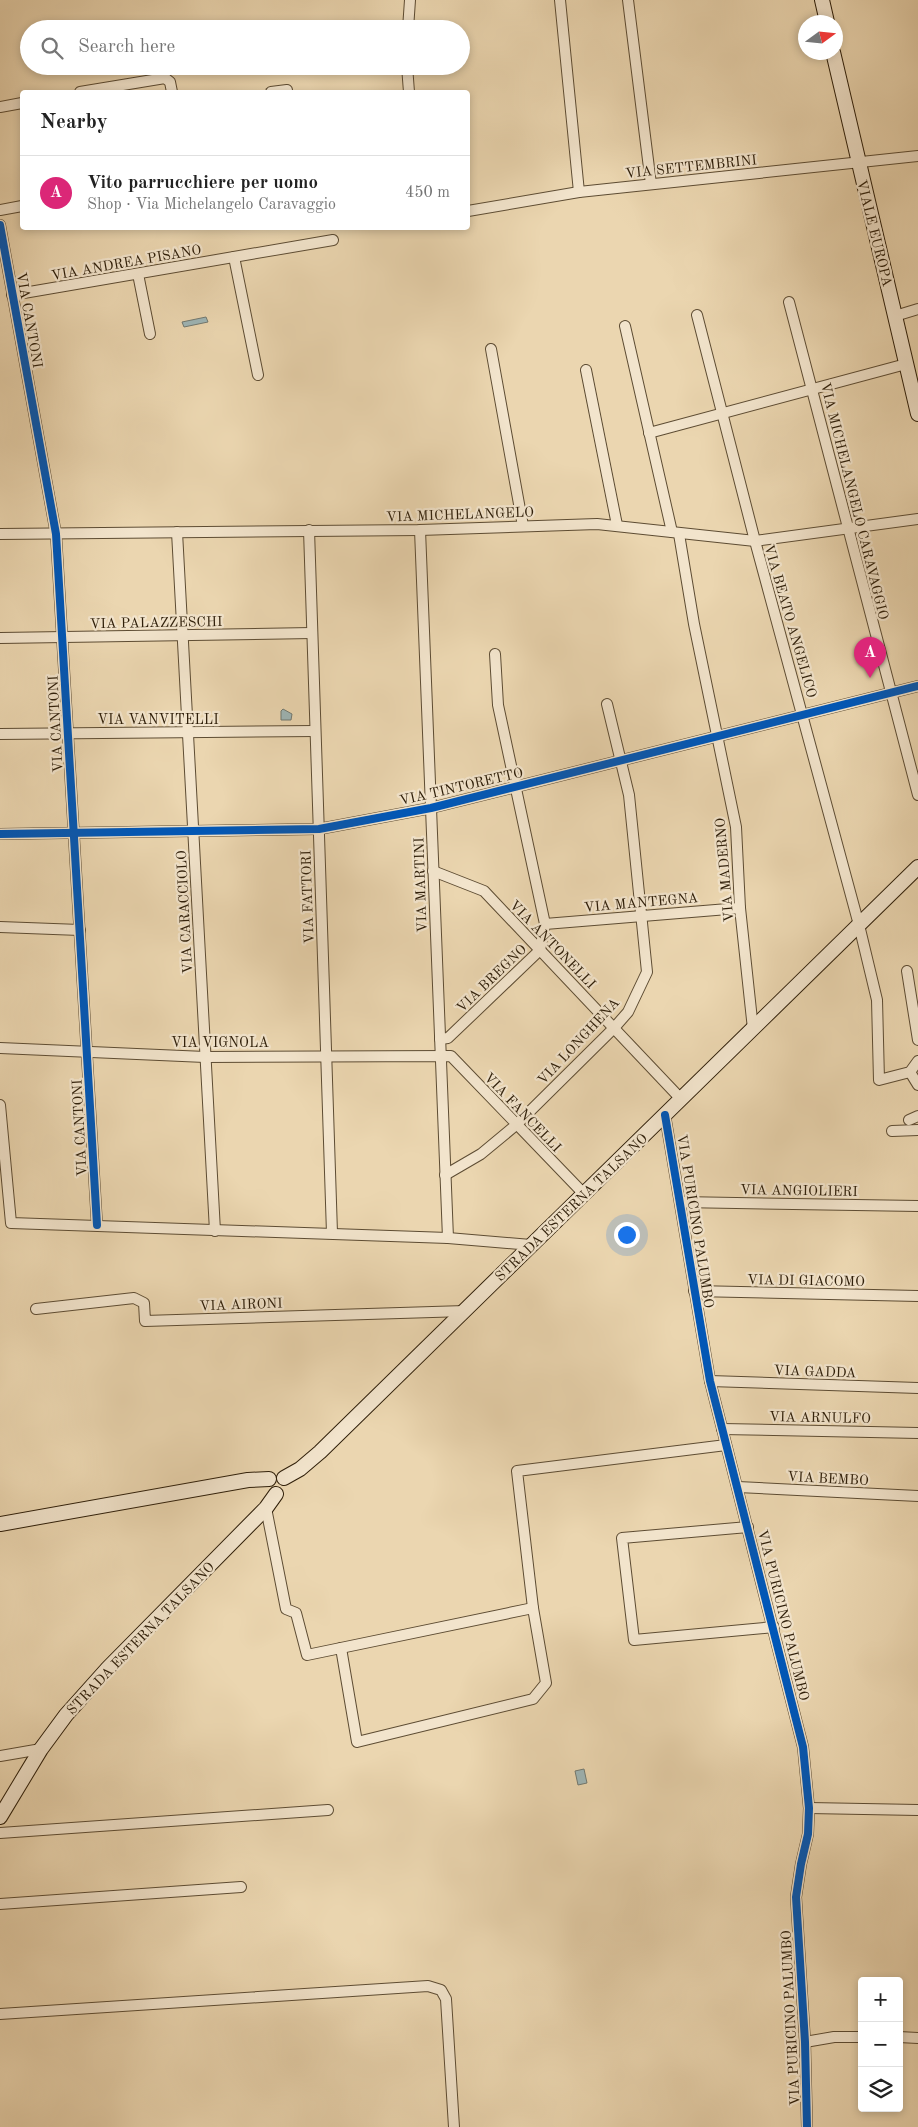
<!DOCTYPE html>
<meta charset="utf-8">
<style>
:root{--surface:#fff;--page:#f6f6f6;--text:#222;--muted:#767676;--line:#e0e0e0;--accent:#db2777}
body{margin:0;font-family:"Old Standard TT",serif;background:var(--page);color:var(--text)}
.controls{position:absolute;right:15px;bottom:15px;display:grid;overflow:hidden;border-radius:5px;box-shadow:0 2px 8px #0003}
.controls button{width:45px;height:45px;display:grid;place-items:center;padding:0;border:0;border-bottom:1px solid var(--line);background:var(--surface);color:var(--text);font:25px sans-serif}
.compass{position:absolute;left:798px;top:15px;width:45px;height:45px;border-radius:50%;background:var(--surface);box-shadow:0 2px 8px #0003;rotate:75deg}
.you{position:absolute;left:626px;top:1234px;width:18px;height:18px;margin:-12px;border:4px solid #fff;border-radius:50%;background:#1a73e8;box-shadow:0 0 0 8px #1a73e833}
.badge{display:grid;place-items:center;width:32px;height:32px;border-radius:50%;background:var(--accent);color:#fff;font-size:16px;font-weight:700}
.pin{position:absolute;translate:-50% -41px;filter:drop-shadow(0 1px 2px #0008)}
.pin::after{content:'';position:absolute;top:26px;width:18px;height:15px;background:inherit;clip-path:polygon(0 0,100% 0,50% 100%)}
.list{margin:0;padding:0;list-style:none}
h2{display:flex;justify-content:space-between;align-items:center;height:65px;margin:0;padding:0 20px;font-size:21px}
h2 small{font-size:16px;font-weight:400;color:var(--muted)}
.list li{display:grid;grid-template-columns:32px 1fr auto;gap:15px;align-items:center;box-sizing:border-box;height:75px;padding:0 20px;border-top:1px solid var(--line)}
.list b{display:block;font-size:19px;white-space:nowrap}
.list p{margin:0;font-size:16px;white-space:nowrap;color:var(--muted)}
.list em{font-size:16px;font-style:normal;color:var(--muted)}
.icon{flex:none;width:28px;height:28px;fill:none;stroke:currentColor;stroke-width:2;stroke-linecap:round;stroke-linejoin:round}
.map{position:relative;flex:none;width:918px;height:2127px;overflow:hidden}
.search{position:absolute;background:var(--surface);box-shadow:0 2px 8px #0003;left:20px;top:20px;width:450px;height:55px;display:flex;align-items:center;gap:12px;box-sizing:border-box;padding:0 18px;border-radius:28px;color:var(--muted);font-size:19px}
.panel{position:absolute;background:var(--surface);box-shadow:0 2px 8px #0003;left:20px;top:90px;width:450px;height:140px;border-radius:5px}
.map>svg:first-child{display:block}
.water{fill:#9eb6b7;stroke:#717971}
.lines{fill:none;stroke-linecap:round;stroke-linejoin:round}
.street-casing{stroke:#5d4c33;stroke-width:12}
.secondary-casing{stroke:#2e1e09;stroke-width:16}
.street{stroke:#f2e4cc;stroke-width:10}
.secondary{stroke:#f2e4cc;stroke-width:14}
.cycleway-casing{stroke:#f2e4cc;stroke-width:11}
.cycleway{stroke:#0057b8;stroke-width:8}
.labels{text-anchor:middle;stroke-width:4.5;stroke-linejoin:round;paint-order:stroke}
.street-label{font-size:14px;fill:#2e1e09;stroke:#f2e4cc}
</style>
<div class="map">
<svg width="918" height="2127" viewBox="0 0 918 2127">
<rect width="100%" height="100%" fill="#ebd6b0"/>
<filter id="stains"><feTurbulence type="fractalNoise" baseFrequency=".004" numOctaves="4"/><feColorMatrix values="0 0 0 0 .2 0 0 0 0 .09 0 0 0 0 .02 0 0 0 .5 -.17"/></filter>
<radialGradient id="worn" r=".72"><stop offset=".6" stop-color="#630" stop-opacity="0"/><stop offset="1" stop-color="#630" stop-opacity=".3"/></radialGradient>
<g class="water">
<path d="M206,317L208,322L184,327L182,322Z"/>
<path d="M283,709L292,714L291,720H281V711Z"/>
<path d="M584,1769L587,1783L578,1785L575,1771Z"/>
</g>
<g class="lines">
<g class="street-casing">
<g id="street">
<path d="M560,0L579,192"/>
<path d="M628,0L651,184"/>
<path d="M408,29L410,0"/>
<path d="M407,66L409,92"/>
<path d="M80,92L165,78L170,82L172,92"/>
<path d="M271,92L287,90"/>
<path d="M0,107L22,103"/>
<path d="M0,210L22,206"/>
<path d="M468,211L579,192L918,156"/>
<path d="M0,225L56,534L97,1225"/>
<path d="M234,257L258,375"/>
<path d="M138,274L150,334"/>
<path d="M12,295L333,240"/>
<path d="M789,302L918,795"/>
<path d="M697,315L755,541L859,925L877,1000L879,1080L910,1072L918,1061"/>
<path d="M895,316L918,309"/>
<path d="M625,326L672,532"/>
<path d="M491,349L523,526"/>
<path d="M586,370L617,525"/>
<path d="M649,433L906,364"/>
<path d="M309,530L332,1233"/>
<path d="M420,530L448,1238"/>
<path d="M177,532L215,1231"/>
<path d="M0,534L420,530L597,524L755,541L918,519"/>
<path d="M679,534L694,624L736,827L740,908L753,1029"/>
<path d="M0,638L312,633"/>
<path d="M0,734L315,731"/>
<path d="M0,834L319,829L431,808L918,686"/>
<path d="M433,871L484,891L681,1099"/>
<path d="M545,924L740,908"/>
<path d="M0,927L80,930"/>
<path d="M907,971L918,1040"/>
<path d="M440,1039L448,1038L540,950L545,924L498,705L495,654"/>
<path d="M0,1048L205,1057L451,1056L584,1194"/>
<path d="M910,1072L918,1085"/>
<path d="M0,1105L11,1223L448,1238L531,1245"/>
<path d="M665,1115L710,1381L803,1747L809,1808L808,1834L801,1864L796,1897L805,2042L807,2127"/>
<path d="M909,1120L918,1116"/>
<path d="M892,1131L918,1130"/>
<path d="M445,1175L481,1154L516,1125L614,1028L628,1012L647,972L629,795L607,704"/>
<path d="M680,1202L918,1206"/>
<path d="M694,1291L918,1296"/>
<path d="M36,1309L134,1298L144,1303L145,1321L465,1311"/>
<path d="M710,1381L918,1388"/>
<path d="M722,1429L918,1433"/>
<path d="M738,1487L918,1496"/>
<path d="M266,1508L286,1609L296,1613L307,1655L533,1608"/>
<path d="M748,1527L622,1538L634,1640L774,1627"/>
<path d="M341,1648L357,1742L533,1699L546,1683L533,1608L517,1471L726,1445"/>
<path d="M0,1756L41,1749"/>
<path d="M809,1808L918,1810"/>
<path d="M0,1833L328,1810"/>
<path d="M0,1904L241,1887"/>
<path d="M0,2014L428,1986L441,1990L446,1999L454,2127"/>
<path d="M899,2037L918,2038"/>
<path d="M805,2042L834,2037H862"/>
</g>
</g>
<g class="secondary-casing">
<g id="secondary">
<path d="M822,0L827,22"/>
<path d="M833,52L918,414"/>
<path d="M284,1478L300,1469L320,1452L918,867"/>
<path d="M0,1524L248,1480L269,1479"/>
<path d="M0,1817L41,1749L66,1715L108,1668L266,1508L276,1494"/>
</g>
</g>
<use href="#street" class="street"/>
<use href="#secondary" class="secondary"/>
<g class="cycleway-casing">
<g id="cycleway">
<path d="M0,225L56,534L97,1225"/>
<path d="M0,834L319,829L431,808L918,686"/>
<path d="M665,1115L710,1381L803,1747L809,1808L808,1834L801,1864L796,1897L805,2042L807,2127"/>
</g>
</g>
<use href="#cycleway" class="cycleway"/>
</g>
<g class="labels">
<g class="street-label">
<text transform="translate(691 166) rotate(-6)" y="5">VIA SETTEMBRINI</text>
<text transform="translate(875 233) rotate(76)" y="5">VIALE EUROPA</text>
<text transform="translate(126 262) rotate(-10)" y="5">VIA ANDREA PISANO</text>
<text transform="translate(30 320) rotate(80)" y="5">VIA CANTONI</text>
<text transform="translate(855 501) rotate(76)" y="5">VIA MICHELANGELO CARAVAGGIO</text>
<text transform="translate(460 514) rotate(-2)" y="5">VIA MICHELANGELO</text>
<text transform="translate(791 621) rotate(74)" y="5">VIA BEATO ANGELICO</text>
<text transform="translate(156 622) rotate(-1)" y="5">VIA PALAZZESCHI</text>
<text x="158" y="724">VIA VANVITELLI</text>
<text transform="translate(55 724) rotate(-93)" y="5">VIA CANTONI</text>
<text transform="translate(461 786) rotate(-13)" y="5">VIA TINTORETTO</text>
<text transform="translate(724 870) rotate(-95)" y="5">VIA MADERNO</text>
<text transform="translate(420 885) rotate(-92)" y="5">VIA MARTINI</text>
<text transform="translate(307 897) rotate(-92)" y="5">VIA FATTORI</text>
<text transform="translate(641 902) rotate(-5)" y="5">VIA MANTEGNA</text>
<text transform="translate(184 912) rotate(-93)" y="5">VIA CARACCIOLO</text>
<text transform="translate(553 944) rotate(46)" y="5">VIA ANTONELLI</text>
<text transform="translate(491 978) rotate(-44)" y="5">VIA BREGNO</text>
<text transform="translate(578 1041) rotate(-47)" y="5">VIA LONGHENA</text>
<text x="220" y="1047">VIA VIGNOLA</text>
<text transform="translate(523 1112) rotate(46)" y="5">VIA FANCELLI</text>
<text transform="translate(79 1128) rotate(-93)" y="5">VIA CANTONI</text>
<text transform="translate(799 1190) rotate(1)" y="5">VIA ANGIOLIERI</text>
<text transform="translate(571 1207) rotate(-44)" y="5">STRADA ESTERNA TALSANO</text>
<text transform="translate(696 1221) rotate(81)" y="5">VIA PURICINO PALUMBO</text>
<text transform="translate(806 1280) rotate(1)" y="5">VIA DI GIACOMO</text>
<text transform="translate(241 1304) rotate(-2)" y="5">VIA AIRONI</text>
<text transform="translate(815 1371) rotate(2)" y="5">VIA GADDA</text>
<text transform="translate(820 1417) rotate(1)" y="5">VIA ARNULFO</text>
<text transform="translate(828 1478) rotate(3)" y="5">VIA BEMBO</text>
<text transform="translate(784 1615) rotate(76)" y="5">VIA PURICINO PALUMBO</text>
<text transform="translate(140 1638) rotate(-46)" y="5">STRADA ESTERNA TALSANO</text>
<text transform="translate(790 2018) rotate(-93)" y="5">VIA PURICINO PALUMBO</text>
</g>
</g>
<rect width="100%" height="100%" filter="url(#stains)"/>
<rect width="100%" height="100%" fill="url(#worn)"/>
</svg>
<div class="controls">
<button>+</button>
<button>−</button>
<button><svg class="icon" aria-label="layers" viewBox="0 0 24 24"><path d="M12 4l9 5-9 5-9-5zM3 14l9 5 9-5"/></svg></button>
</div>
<svg class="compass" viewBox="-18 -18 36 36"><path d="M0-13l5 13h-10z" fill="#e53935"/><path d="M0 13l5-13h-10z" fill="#767676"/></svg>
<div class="you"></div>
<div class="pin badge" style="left:870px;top:678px">A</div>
<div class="search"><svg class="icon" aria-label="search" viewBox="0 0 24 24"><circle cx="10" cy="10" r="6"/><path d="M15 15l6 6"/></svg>Search here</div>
<section class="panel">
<h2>Nearby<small></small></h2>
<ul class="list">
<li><span class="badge">A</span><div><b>Vito parrucchiere per uomo</b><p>Shop · Via Michelangelo Caravaggio</p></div><em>450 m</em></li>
</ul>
</section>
</div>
